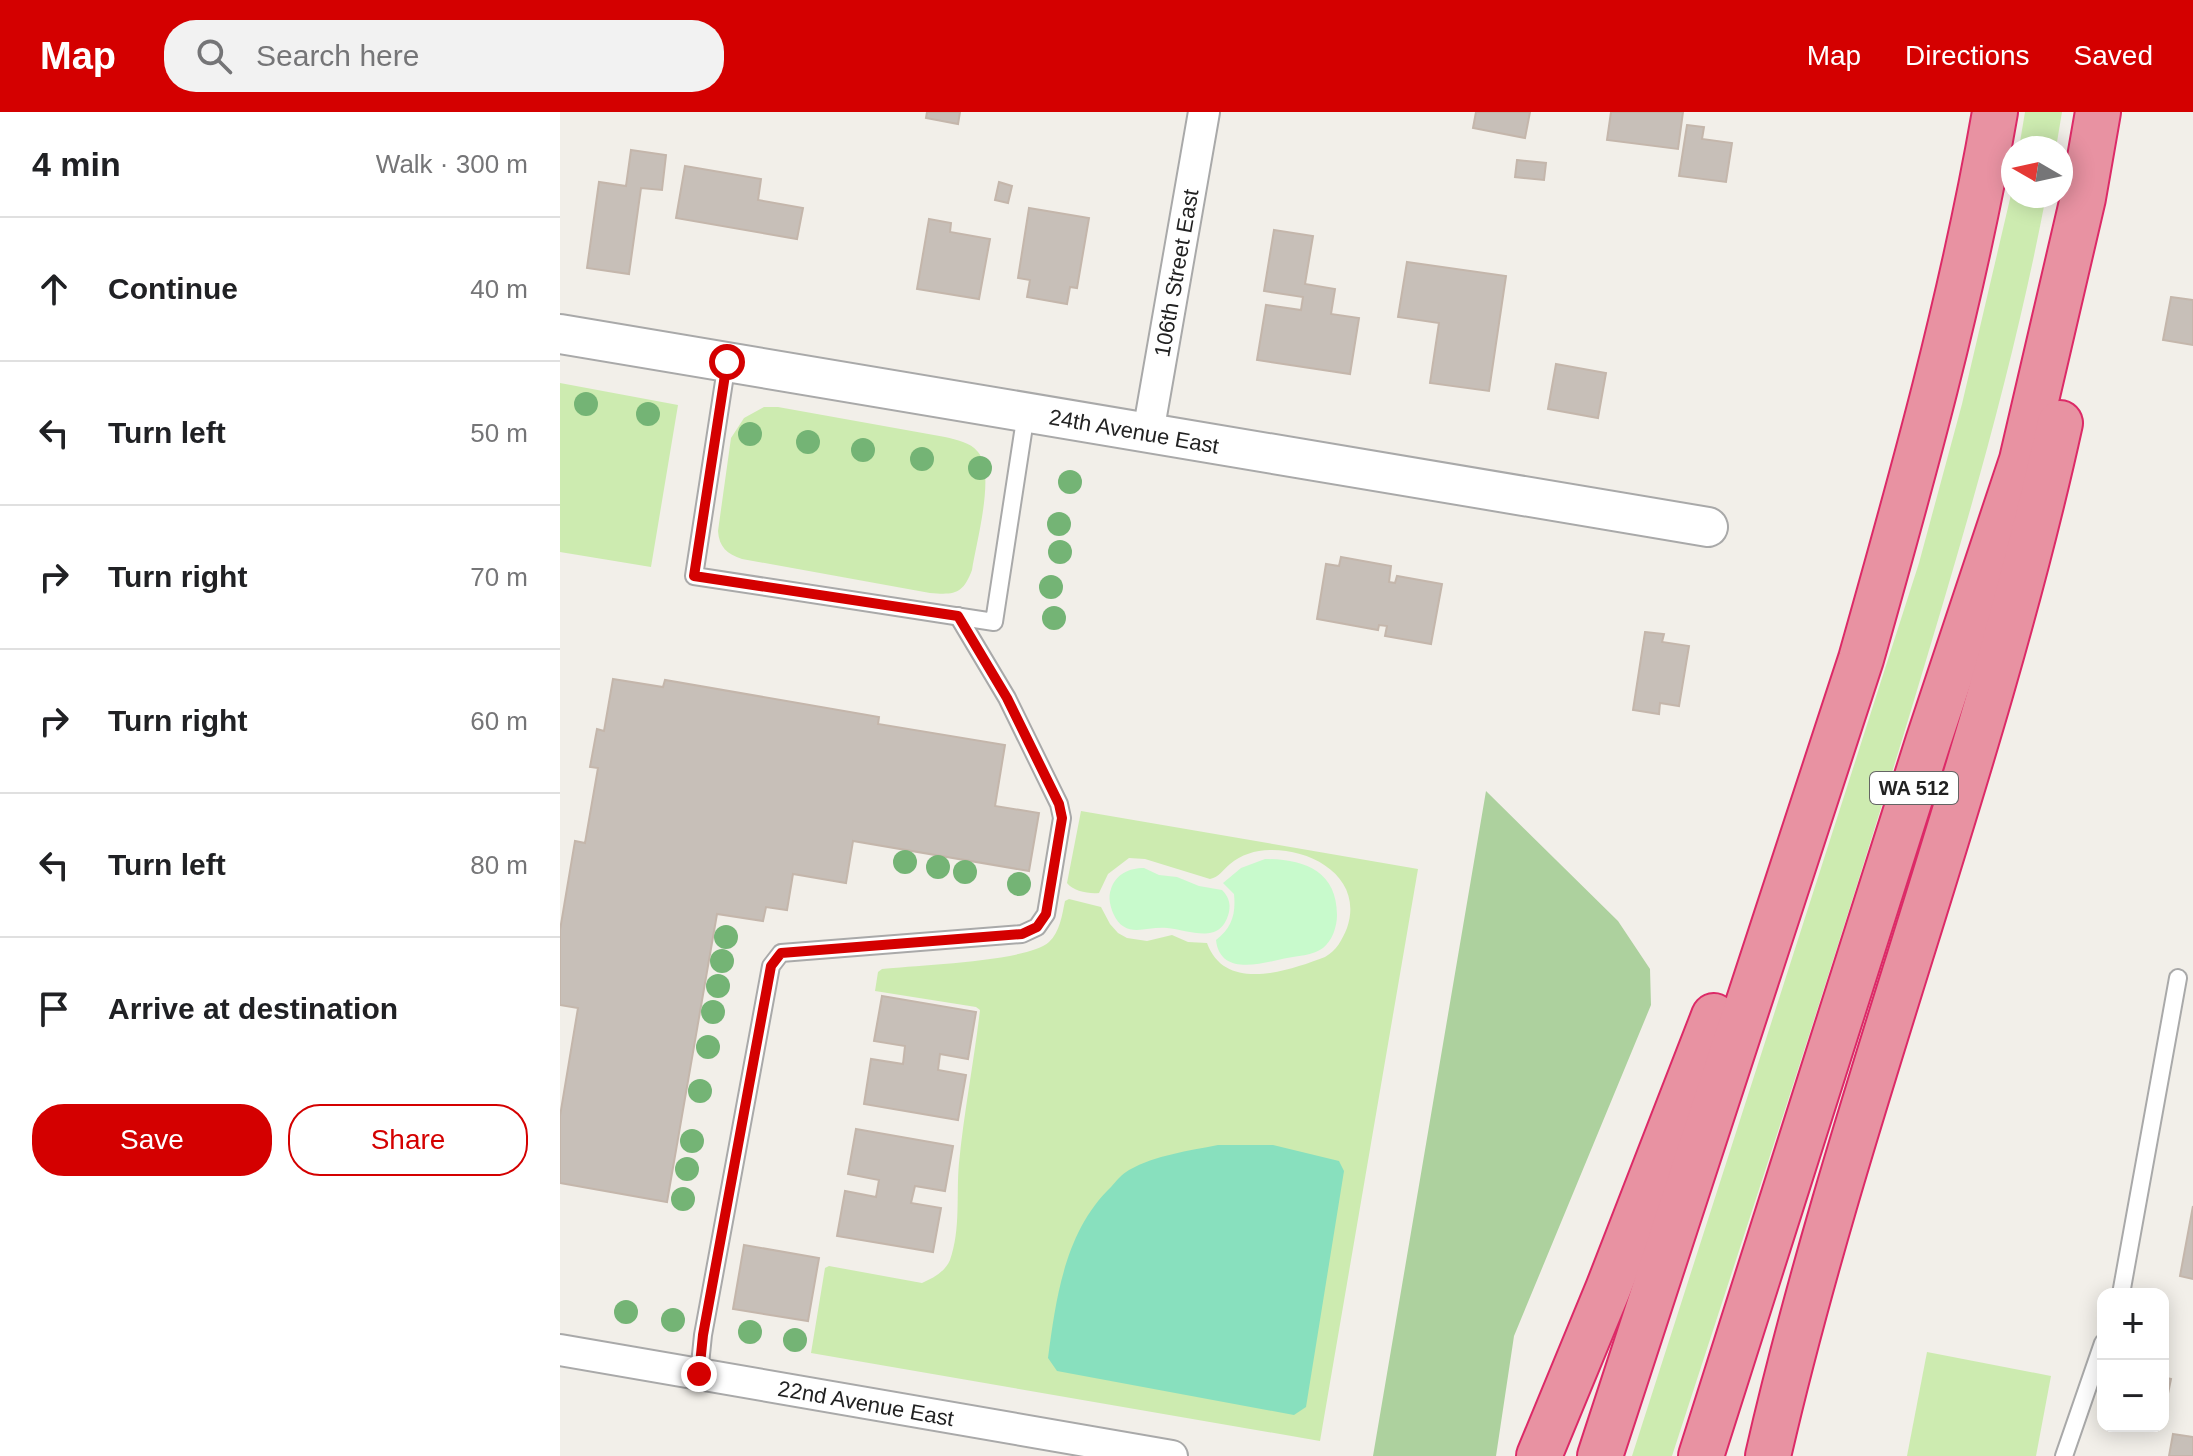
<!DOCTYPE html>
<meta charset="utf-8">
<style>
:root{--surface:#fff;--page:#f2f2f2;--text:#202124;--muted:#757577;--line:#e0e0e0;--accent:#d40000}
body{margin:0;font-family:Arial,sans-serif;background:var(--page);color:var(--text)}
.controls{position:absolute;right:24px;bottom:24px;display:grid;overflow:hidden;border-radius:16px;box-shadow:0 4px 20px #0003}
.controls button{width:72px;height:72px;display:grid;place-items:center;padding:0;border:0;border-bottom:2px solid var(--line);background:var(--surface);color:var(--text);font:40px sans-serif}
.compass{position:absolute;left:1441px;top:24px;width:72px;height:72px;border-radius:50%;background:var(--surface);box-shadow:0 4px 20px #0003;rotate:279deg}
.stop{position:absolute;width:24px;height:24px;margin:-18px;border:6px solid #d40000;border-radius:50%;background:#fff}
.stop.end{background:#d40000;border-color:#fff;box-shadow:0 2px 8px #0008}
.list{margin:0;padding:0;list-style:none}
h2{display:flex;justify-content:space-between;align-items:center;height:104px;margin:0;padding:0 32px;font-size:34px}
h2 small{font-size:26px;font-weight:400;color:var(--muted)}
.list li{display:grid;grid-template-columns:52px 1fr auto;gap:24px;align-items:center;box-sizing:border-box;height:144px;padding:0 32px;border-top:2px solid var(--line)}
.list b{display:block;font-size:30px;white-space:nowrap}
.list em{font-size:26px;font-style:normal;color:var(--muted)}
.actions{display:flex;gap:16px;padding:24px 32px}
.actions a{flex:1;padding:18px 0;border:2px solid var(--accent);border-radius:32px;text-align:center;font-size:28px;color:var(--accent)}
.actions .main{background:var(--accent);color:#fff}
.icon{flex:none;width:44px;height:44px;fill:none;stroke:currentColor;stroke-width:2;stroke-linecap:round;stroke-linejoin:round}
.map{position:relative;flex:none;width:1633px;height:1344px;overflow:hidden}
header{display:flex;align-items:center;gap:48px;box-sizing:border-box;height:112px;padding:0 40px;background:var(--accent);color:#fff}
header strong{font-size:38px}
nav{display:flex;gap:44px;margin-inline-start:auto;font-size:28px}
.search{width:560px;height:72px;background:var(--page);display:flex;align-items:center;gap:20px;box-sizing:border-box;padding:0 28px;border-radius:32px;color:var(--muted);font-size:30px}
main{display:flex}
aside{flex:1;background:var(--surface)}
.map>svg:first-child{display:block}
.grass{fill:#cdebb0}
.forest{fill:#add19e}
.park{fill:#c8facc}
.pitch{fill:#88e0be}
.building{fill:#c7bfb8;stroke:#c4b6ab;stroke-width:2}
.lines{fill:none;stroke-linecap:round;stroke-linejoin:round}
.service-casing{stroke:#a9a9a9;stroke-width:20}
.minor-casing{stroke:#a9a9a9;stroke-width:34}
.tertiary-casing{stroke:#a9a9a9;stroke-width:42}
.motorway-casing{stroke:#dc2a67;stroke-width:48}
.service{stroke:#fff;stroke-width:16}
.minor{stroke:#fff;stroke-width:30}
.tertiary{stroke:#fff;stroke-width:38}
.motorway{stroke:#e892a2;stroke-width:44}
.tree{fill:#74b475}
.route{stroke:#d40000;stroke-width:10}
.labels{text-anchor:middle;stroke-width:7;stroke-linejoin:round;paint-order:stroke}
.shield{fill:#fff;stroke:#646464;stroke-width:2}
.shield-label{font-size:20px;font-weight:bold;fill:#222}
.street-label{font-size:22px;fill:#222;stroke:#fff}
</style>
<header>
<strong>Map</strong>
<div class="search"><svg class="icon" aria-label="search" viewBox="0 0 24 24"><circle cx="10" cy="10" r="6"/><path d="M15 15l6 6"/></svg>Search here</div>
<nav><a>Map</a><a>Directions</a><a>Saved</a></nav>
</header>
<main>
<aside>
<h2>4 min<small>Walk · 300 m</small></h2>
<ul class="list">
<li><svg class="icon" aria-label="ahead" viewBox="0 0 24 24"><path d="M12 20V5M6 11l6-6 6 6"/></svg><div><b>Continue</b></div><em>40 m</em></li>
<li><svg class="icon" aria-label="left" viewBox="0 0 24 24"><path d="M17 20v-9H6M10 6l-5 5 5 5"/></svg><div><b>Turn left</b></div><em>50 m</em></li>
<li><svg class="icon" aria-label="right" viewBox="0 0 24 24"><path d="M7 20v-9h11M14 6l5 5-5 5"/></svg><div><b>Turn right</b></div><em>70 m</em></li>
<li><svg class="icon" aria-label="right" viewBox="0 0 24 24"><path d="M7 20v-9h11M14 6l5 5-5 5"/></svg><div><b>Turn right</b></div><em>60 m</em></li>
<li><svg class="icon" aria-label="left" viewBox="0 0 24 24"><path d="M17 20v-9H6M10 6l-5 5 5 5"/></svg><div><b>Turn left</b></div><em>80 m</em></li>
<li><svg class="icon" aria-label="arrive" viewBox="0 0 24 24"><path d="M6 21V4h12l-3 4 3 4H6"/></svg><div><b>Arrive at destination</b></div></li>
</ul>
<div class="actions"><a class="main">Save</a><a>Share</a></div>
</aside>
<div class="map">
<svg width="1633" height="1344" viewBox="0 0 1633 1344">
<rect width="100%" height="100%" fill="#f2efe9"/>
<g class="grass">
<path d="M1465,0H1502L1496,36H1459Z"/>
<path d="M1453,74V84H1486C1453,258 1403,426 1352,595C1276,846 1193,1095 1112,1344H1072L1359,451L1402,292Z"/>
<path d="M0,271L118,293L91,455L0,440Z"/>
<path d="M204,295H218L385,325C397,328 410,330 418,340C436,361 416,431 412,458C403,482 395,483 370,481L182,447C167,442 159,435 158,419L171,326L184,306Z"/>
<path d="M521,699L858,757L760,1329L251,1241L265,1156L269,1154L362,1171C373,1166 385,1160 390,1148C401,1117 396,1083 399,1051C404,1000 414,949 420,898L416,895L315,879L318,860L322,857C356,853 467,850 489,830C500,820 502,803 505,789L509,787L541,795L550,812L558,821L567,826L587,829L612,823L628,830L647,831C665,881 728,859 765,845C777,838 782,828 787,816C804,766 753,737 710,738C695,738 681,743 670,752C663,758 659,765 650,767L585,747L569,746L548,762L539,781C528,782 513,779 507,771Z"/>
<path d="M1367,1240L1491,1264L1476,1344H1347Z"/>
</g>
<path class="forest" d="M926,679L1058,809L1090,857L1091,893L954,1224L936,1344H813Z"/>
<g class="park">
<path d="M705,747C744,747 777,759 777,803C777,815 772,829 763,836C754,843 738,844 727,846C703,851 660,865 656,828C672,816 676,802 674,782L663,771L681,756Z"/>
<path d="M584,756L599,763L617,765L639,774L662,778C668,784 671,791 669,800C661,834 630,818 607,816C585,814 565,828 553,801C550,793 548,785 551,777C556,762 569,756 584,756Z"/>
</g>
<path class="pitch" d="M658,1033H713L779,1049L784,1059L746,1295L734,1303L497,1259L488,1246C496,1186 505,1119 551,1075C556,1069 562,1062 569,1058C596,1043 628,1039 658,1033Z"/>
<g class="building">
<path d="M367,0H400L398,12L366,6Z"/>
<path d="M916,0H970L965,26L913,16Z"/>
<path d="M1051,0H1123L1118,37L1047,28Z"/>
<path d="M1127,13L1144,15L1142,27L1172,31L1166,70L1119,64Z"/>
<path d="M71,38L106,43L102,78L81,76L69,162L27,156L39,70L66,74Z"/>
<path d="M957,48L986,51L984,68L955,65Z"/>
<path d="M125,54L201,67L198,88L243,96L237,127L116,106Z"/>
<path d="M439,70L452,74L448,91L435,88Z"/>
<path d="M469,96L529,106L517,176L510,175L507,192L467,185L470,168L458,166Z"/>
<path d="M369,107L391,111L390,120L430,127L419,187L357,177Z"/>
<path d="M714,118L753,124L745,172L775,177L771,202L799,206L790,262L697,248L706,193L741,198L743,185L704,179Z"/>
<path d="M847,150L946,164L929,279L870,271L879,211L838,205Z"/>
<path d="M1611,185L1633,188V233L1603,228Z"/>
<path d="M996,252L1046,261L1038,306L988,297Z"/>
<path d="M781,445L831,454L829,470L835,471L837,464L882,472L871,532L825,524L827,514L819,513L818,518L757,507L766,452L779,454Z"/>
<path d="M1085,520L1104,522L1102,530L1129,534L1119,594L1100,591L1099,602L1073,598Z"/>
<path d="M53,567L103,575L105,568L319,605L318,612L445,633L435,694L479,701L469,759L293,729L286,771L233,762L227,798L206,795L203,809L157,802L107,1090L0,1071V1004L18,896L0,893V818L15,729L25,731L38,656L30,655L37,617L44,619Z"/>
<path d="M322,884L416,900L408,947L380,942L378,958L406,963L398,1008L304,992L311,947L343,952L345,934L314,929Z"/>
<path d="M296,1017L393,1034L385,1079L355,1074L351,1091L381,1096L373,1140L277,1124L285,1079L316,1085L319,1068L288,1062Z"/>
<path d="M1633,1094V1167L1620,1164Z"/>
<path d="M184,1133L259,1146L248,1209L173,1197Z"/>
<path d="M1603,1265L1611,1267L1603,1306Z"/>
<path d="M1613,1322L1633,1325V1344H1609Z"/>
</g>
<g class="lines">
<g class="service-casing">
<g id="service">
<path d="M167,250L134,464L434,510L466,301"/>
<path d="M1561,1182L1618,866"/>
<path d="M139,1262L143,1223L211,854L221,841L462,822L477,815L486,802L502,706L499,692L447,586L398,504"/>
<path d="M1504,1344L1543,1231"/>
</g>
</g>
<g class="minor-casing">
<g id="minor">
<path d="M588,321L644,0"/>
<path d="M0,1238L612,1344"/>
</g>
</g>
<g class="tertiary-casing">
<path id="tertiary" d="M0,222L1148,415"/>
</g>
<g class="motorway-casing">
<g id="motorway">
<path d="M979,1344L1048,1177L1154,904"/>
<path d="M1040,1344L1301,547C1352,367 1403,185 1435,0"/>
<path d="M1141,1344L1368,630L1462,348L1523,86L1538,0"/>
<path d="M1208,1344C1288,995 1423,661 1500,311"/>
</g>
</g>
<use href="#service" class="service"/>
<use href="#minor" class="minor"/>
<use href="#tertiary" class="tertiary"/>
<use href="#motorway" class="motorway"/>
</g>
<g class="tree">
<circle cx="26" cy="292" r="12"/>
<circle cx="88" cy="302" r="12"/>
<circle cx="190" cy="322" r="12"/>
<circle cx="248" cy="330" r="12"/>
<circle cx="303" cy="338" r="12"/>
<circle cx="362" cy="347" r="12"/>
<circle cx="420" cy="356" r="12"/>
<circle cx="510" cy="370" r="12"/>
<circle cx="499" cy="412" r="12"/>
<circle cx="500" cy="440" r="12"/>
<circle cx="491" cy="475" r="12"/>
<circle cx="494" cy="506" r="12"/>
<circle cx="345" cy="750" r="12"/>
<circle cx="378" cy="755" r="12"/>
<circle cx="405" cy="760" r="12"/>
<circle cx="459" cy="772" r="12"/>
<circle cx="166" cy="825" r="12"/>
<circle cx="162" cy="849" r="12"/>
<circle cx="158" cy="874" r="12"/>
<circle cx="153" cy="900" r="12"/>
<circle cx="148" cy="935" r="12"/>
<circle cx="140" cy="979" r="12"/>
<circle cx="132" cy="1029" r="12"/>
<circle cx="127" cy="1057" r="12"/>
<circle cx="123" cy="1087" r="12"/>
<circle cx="66" cy="1200" r="12"/>
<circle cx="113" cy="1208" r="12"/>
<circle cx="190" cy="1220" r="12"/>
<circle cx="235" cy="1228" r="12"/>
</g>
<g class="lines">
<path class="route" d="M139,1262L143,1223L211,854L221,841L462,822L477,815L486,802L502,706L499,692L447,586L398,504L134,464L167,250"/>
</g>
<g class="labels">
<rect class="shield" x="1310" y="660" width="88" height="32" rx="6"/>
<g class="shield-label">
<text x="1354" y="683">WA 512</text>
</g>
<g class="street-label">
<text transform="translate(616 161) rotate(-80)" y="8">106th Street East</text>
<text transform="translate(574 319) rotate(10)" y="8">24th Avenue East</text>
<text transform="translate(306 1291) rotate(10)" y="8">22nd Avenue East</text>
</g>
</g>
</svg>
<div class="controls">
<button>+</button>
<button>−</button>
</div>
<svg class="compass" viewBox="-18 -18 36 36"><path d="M0-13l5 13h-10z" fill="#e53935"/><path d="M0 13l5-13h-10z" fill="#757577"/></svg>
<div class="stop" style="left:167px;top:250px"></div>
<div class="stop end" style="left:139px;top:1262px"></div>
</div>
</main>
